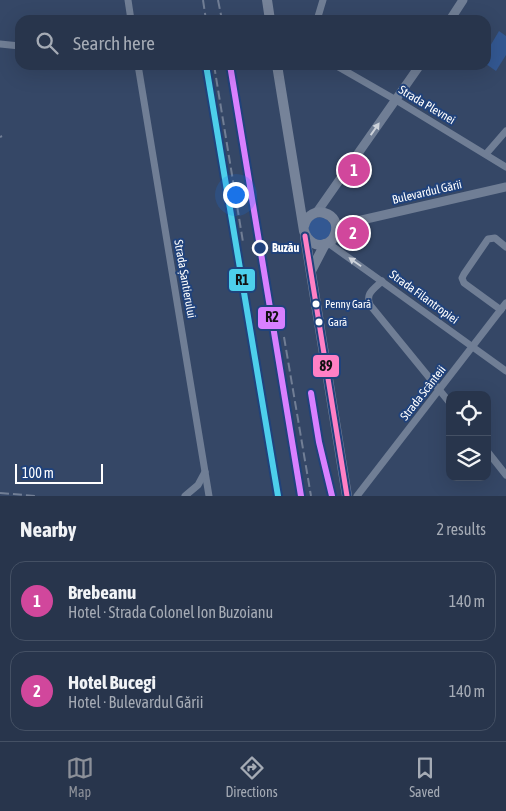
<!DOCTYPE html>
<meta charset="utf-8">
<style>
:root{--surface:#28354c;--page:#344056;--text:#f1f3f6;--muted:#a5abb5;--line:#445064;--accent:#8c9099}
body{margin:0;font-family:"Asap Condensed",sans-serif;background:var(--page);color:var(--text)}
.controls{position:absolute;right:15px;bottom:15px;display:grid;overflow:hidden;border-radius:10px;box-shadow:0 5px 20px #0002}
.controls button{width:45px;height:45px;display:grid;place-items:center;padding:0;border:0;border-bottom:1px solid var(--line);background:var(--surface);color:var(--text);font:25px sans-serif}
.scale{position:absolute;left:15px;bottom:12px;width:88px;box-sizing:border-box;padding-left:5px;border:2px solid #fff;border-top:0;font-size:14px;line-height:18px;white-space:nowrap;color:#fff;-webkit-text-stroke:4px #20427b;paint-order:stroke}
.you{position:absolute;left:235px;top:194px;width:18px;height:18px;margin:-12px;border:4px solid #fff;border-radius:50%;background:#1a73e8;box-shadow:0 0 0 8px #1a73e833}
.badge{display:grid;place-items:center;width:32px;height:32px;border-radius:50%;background:var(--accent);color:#fff;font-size:16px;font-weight:700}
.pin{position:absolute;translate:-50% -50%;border:2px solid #fff;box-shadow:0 1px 5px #0006}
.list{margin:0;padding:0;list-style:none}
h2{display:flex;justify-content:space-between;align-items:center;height:65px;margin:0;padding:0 20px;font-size:21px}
h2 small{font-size:16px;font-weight:400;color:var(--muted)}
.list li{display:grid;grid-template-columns:32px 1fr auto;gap:15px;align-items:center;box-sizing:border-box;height:80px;margin:0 10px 10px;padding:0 10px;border:1px solid var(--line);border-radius:15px}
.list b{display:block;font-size:19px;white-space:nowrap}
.list p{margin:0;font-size:16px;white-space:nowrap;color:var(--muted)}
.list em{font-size:16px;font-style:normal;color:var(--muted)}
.icon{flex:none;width:28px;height:28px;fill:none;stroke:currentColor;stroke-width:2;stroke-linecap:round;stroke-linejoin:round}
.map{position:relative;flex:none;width:506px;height:496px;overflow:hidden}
.search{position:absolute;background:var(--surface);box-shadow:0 5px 20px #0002;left:15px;right:15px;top:15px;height:55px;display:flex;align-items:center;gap:12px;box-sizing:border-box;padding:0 18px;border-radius:15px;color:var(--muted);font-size:19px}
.sheet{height:245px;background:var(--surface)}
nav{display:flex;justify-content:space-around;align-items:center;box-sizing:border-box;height:70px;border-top:1px solid var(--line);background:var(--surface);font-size:14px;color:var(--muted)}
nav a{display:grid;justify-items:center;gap:2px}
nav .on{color:var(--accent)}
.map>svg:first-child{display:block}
.green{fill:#335892}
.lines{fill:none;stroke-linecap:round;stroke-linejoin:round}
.minor{stroke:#707e95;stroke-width:7}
.tertiary{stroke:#707e95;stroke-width:9}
.secondary{stroke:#768399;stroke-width:10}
.rail{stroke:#717e95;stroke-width:2;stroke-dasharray:9 4;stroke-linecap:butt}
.bus-1-casing{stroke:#20427b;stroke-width:9}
.bus-1{stroke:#ff80c5;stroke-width:5}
.rail-1-casing{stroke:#20427b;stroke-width:10}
.rail-2-casing{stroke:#20427b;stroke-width:10}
.rail-1{stroke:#4dcfeb;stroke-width:6}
.rail-2{stroke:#d880ff;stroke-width:6}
.oneway{fill:#cdd2da}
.stop-dot{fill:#20427b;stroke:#fff;stroke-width:2.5}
.bus-dot{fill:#fff;stroke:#20427b;stroke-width:2}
.labels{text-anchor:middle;stroke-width:4;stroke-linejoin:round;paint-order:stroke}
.bus-label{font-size:11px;fill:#fff;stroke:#20427b;text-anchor:start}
.street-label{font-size:12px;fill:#fff;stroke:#20427b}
.stop-label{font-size:12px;font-weight:bold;fill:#fff;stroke:#20427b;text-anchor:start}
.line-badge{stroke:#20427b;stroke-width:2}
.pale-badge-label{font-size:14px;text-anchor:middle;font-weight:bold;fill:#111}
</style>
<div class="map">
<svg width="506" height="496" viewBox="0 0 506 496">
<rect width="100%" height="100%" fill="#354766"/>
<g class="green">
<path d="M499,31L506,36V55L496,71L486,64V53Z"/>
<path d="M325,217L332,226L329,237C319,243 317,241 309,234L308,224L313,218Z"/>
</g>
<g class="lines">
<g class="minor">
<path d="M128,0L131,20"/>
<path d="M317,20L323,0"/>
<path d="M0,44L20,46"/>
<path d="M138,65L209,496"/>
<path d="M335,65L396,100L506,167"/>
<path d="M486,154L506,131"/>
<path d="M328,243L377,278L506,371"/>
<path d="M382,281C374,289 365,293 370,305L450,403"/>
<path d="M501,310L464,283L462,278L464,274L488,239L495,238L506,247"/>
<path d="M487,451L506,475"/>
<path d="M185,496L198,485L205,472"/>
<path d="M357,496L506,303"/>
</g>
<g class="tertiary">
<path d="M450,20L463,0"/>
<path d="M317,212L420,65"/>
<path d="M336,232L353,222L506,187"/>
</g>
<g class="secondary">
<path d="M267,0L270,20"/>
<path d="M277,65L304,231C307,241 317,249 328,243C332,241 334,238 335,234C343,213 310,202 304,226"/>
<path d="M305,236L347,496"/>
<path d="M311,271L325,244"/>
</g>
<g class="rail">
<path d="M203,0L206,20"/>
<path d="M218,0L222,20"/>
<path d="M206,65L278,496"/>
<path d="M214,65L243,242"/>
<path d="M230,65L301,496"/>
<path d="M0,137L2,136"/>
<path d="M284,337L311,496"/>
<path d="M312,402L319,442L332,496"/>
<path d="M0,493L36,496"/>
</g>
<g class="bus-1-casing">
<path id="bus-1" d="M305,236L347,496"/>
</g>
<use href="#bus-1" class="bus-1"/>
<g class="rail-1-casing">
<path id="rail-1" d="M206,65L278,496"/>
</g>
<g class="rail-2-casing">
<g id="rail-2">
<path d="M230,65L301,496"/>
<path d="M311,393L319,442L332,496"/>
</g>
</g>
<use href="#rail-1" class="rail-1"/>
<use href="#rail-2" class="rail-2"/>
</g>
<defs><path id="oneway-solid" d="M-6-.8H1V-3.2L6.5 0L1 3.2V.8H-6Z" transform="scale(1.25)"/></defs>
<g class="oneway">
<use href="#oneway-solid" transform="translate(375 129) rotate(-55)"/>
<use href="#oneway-solid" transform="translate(355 262) rotate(-145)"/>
</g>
<circle class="stop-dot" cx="260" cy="248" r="7"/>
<g class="bus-dot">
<circle cx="316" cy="304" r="4.5"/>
<circle cx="319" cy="322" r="4.5"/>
</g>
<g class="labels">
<g class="bus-label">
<text x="325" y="308">Penny Gară</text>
<text x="328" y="326">Gară</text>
</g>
<g class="street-label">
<text transform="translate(427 105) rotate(31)" y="4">Strada Plevnei</text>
<text transform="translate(427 192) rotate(-13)" y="4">Bulevardul Gării</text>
<text transform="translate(185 279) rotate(80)" y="4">Strada Șantierului</text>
<text transform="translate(424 297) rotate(36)" y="4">Strada Filantropiei</text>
<text transform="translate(423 393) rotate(-52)" y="4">Strada Scânteii</text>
</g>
<g class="stop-label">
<text x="272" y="252">Buzău</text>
</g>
</g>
<g class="line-badge">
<rect x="228" y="268" width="28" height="24" rx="5" fill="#4dcfeb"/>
<rect x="257" y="306" width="29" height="24" rx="5" fill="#d880ff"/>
<rect x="312" y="354" width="28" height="24" rx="5" fill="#ff80c5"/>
</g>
<g class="pale-badge-label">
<text x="242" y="285">R1</text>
<text x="272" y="322">R2</text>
<text x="326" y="371">89</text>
</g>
</svg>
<div class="controls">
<button><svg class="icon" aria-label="locate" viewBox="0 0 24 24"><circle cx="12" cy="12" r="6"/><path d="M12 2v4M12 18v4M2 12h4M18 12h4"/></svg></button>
<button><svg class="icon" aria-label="layers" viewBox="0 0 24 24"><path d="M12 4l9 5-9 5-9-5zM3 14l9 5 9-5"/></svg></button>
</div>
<div class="scale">100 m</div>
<div class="you"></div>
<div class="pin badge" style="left:354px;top:170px;background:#d1479c">1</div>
<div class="pin badge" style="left:353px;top:233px;background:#d1479c">2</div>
<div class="search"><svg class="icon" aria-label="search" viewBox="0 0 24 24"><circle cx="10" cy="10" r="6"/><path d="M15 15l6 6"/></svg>Search here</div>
</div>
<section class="sheet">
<h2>Nearby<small>2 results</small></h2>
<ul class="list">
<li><span class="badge" style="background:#d1479c">1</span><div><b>Brebeanu</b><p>Hotel · Strada Colonel Ion Buzoianu</p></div><em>140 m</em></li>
<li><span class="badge" style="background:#d1479c">2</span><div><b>Hotel Bucegi</b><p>Hotel · Bulevardul Gării</p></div><em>140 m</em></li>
</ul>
</section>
<nav>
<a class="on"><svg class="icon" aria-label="map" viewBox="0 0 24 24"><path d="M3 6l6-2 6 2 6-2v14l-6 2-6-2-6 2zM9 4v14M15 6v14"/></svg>Map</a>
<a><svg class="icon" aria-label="directions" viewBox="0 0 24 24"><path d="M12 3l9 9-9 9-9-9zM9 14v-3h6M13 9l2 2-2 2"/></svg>Directions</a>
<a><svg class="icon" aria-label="saved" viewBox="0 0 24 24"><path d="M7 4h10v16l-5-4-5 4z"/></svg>Saved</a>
</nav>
